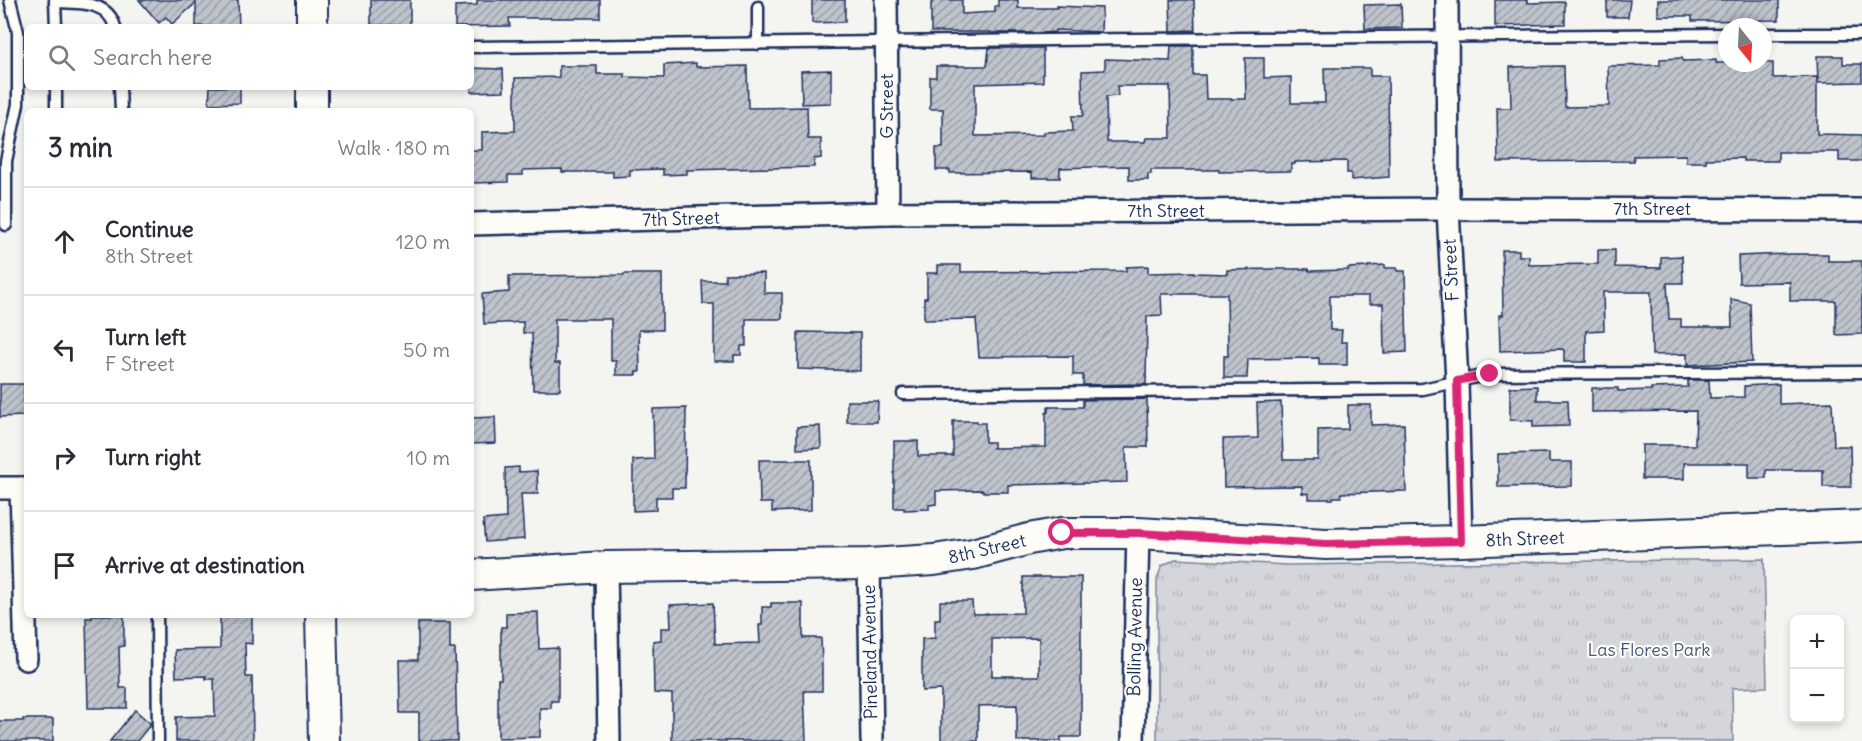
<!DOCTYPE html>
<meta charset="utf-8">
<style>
:root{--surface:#fff;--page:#f2f2f3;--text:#2b2b33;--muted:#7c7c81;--line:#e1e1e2}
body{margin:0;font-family:Delius,sans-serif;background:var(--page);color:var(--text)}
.controls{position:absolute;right:18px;bottom:18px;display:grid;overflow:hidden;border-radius:9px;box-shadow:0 3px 9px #0003}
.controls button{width:54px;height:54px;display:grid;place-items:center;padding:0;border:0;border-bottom:2px solid var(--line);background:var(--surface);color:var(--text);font:30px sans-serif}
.compass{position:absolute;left:1718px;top:18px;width:54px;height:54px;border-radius:50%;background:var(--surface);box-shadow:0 3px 9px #0003;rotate:162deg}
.stop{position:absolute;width:18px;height:18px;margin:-14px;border:4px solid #db2777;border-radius:50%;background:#fff}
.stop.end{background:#db2777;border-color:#fff;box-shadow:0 2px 6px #0008}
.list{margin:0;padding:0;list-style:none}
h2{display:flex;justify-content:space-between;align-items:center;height:78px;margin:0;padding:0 24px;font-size:26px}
h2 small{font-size:20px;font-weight:400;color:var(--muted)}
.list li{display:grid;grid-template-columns:39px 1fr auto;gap:18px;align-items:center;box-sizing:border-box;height:108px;padding:0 24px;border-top:2px solid var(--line)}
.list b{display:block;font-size:22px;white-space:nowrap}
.list p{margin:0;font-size:20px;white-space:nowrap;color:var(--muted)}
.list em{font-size:20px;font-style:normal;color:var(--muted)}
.icon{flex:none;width:33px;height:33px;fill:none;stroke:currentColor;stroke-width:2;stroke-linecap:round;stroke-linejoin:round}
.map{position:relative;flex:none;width:1862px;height:741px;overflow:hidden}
.search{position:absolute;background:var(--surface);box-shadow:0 3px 9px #0003;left:24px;top:24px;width:450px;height:66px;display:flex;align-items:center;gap:15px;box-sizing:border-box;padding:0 21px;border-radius:9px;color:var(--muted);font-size:22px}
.panel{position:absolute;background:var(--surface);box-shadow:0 3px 9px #0003;left:24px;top:108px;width:450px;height:510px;border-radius:9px}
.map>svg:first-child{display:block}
.park{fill:url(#park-tufts);stroke:#78829c;stroke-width:1.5}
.building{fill:url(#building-hatch);stroke:#1b2f5e;stroke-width:1.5;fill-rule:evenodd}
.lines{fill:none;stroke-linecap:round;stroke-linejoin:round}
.lane-casing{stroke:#1b2f5e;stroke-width:15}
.street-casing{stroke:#1b2f5e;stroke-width:26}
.secondary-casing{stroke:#1b2f5e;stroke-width:34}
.lane{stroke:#fdfcf7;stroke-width:10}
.street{stroke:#fdfcf7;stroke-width:21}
.secondary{stroke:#fdfcf7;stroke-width:30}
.route{stroke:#db2777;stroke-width:8}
.labels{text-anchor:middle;stroke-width:4.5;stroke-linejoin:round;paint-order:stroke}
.street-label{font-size:18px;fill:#1b2f5e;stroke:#fdfcf7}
.park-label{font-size:18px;fill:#49597d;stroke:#fdfcf7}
</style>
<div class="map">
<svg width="1862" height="741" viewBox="0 0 1862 741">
<defs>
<pattern id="park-tufts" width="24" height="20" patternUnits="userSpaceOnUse" patternTransform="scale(1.5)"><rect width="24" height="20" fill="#d4d6db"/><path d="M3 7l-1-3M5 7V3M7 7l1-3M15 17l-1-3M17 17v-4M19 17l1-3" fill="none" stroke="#b5b8be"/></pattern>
<pattern id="building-hatch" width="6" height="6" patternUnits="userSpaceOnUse" patternTransform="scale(1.5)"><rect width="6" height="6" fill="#bfc3cc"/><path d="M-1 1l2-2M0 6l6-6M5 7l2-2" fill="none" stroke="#9a9fa9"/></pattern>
</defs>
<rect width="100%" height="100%" fill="#f4f4f1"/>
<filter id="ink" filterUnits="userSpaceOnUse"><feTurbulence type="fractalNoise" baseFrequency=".0167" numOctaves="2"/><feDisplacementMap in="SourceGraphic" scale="12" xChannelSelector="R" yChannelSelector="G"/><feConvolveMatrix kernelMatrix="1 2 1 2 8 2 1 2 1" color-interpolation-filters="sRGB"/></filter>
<g filter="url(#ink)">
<path class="park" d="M1175,559L1288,565L1764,559L1767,687L1732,688L1733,741H1157V579L1162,566Z"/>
<g class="building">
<path d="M139,0H238L239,27L196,26V3L172,24L166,17L159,23Z"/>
<rect x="371" y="0" width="39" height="25"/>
<path d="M477,0H600V18H509L510,26L455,27V6L477,5Z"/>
<path d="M812,0H845V22L812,23Z"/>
<path d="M933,0H962V14L995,12V6H998V0H1018V8H1057V6L1102,8L1101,32L1055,30V32L1042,33H991V32H931V3L933,2Z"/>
<path d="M1170,0H1194L1195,30L1171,31Z"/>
<path d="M1495,0H1528V3L1565,2V24L1495,26Z"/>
<path d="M1607,0H1630L1628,17H1607Z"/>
<path d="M1658,0H1779V20L1692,21V16H1658Z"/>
<path d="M1401,4L1402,28L1365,29L1364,5Z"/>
<path d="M1171,46H1193V75H1205L1206,99H1246L1245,58H1264V78L1291,77V103H1325L1324,68H1370V76H1388L1389,177L1351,180V173H1347V161L1295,162V164H1291V171L1219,172V170H1151V174H1148V180H1129V166L1060,168V178H1032V172L950,173V170H936V148H943V109H930V77H936V66H987L989,48H1043V82L975,84V136L1044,135V132L1073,131L1072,116H1083L1082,71L1105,70V59L1170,61ZM1117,86H1170L1171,138H1146L1145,142H1107L1106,97L1118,96Z"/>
<path d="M1817,56H1843V64H1862V82L1818,83Z"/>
<path d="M1682,58L1683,61L1716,60V63H1773V78L1817,77V134L1862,135V161H1839V152H1778V161H1743V158L1706,159V162H1686V155L1633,156L1634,161L1498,162L1497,108H1511L1510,67L1564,66L1565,107L1609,106L1608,66L1660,65V59Z"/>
<path d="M696,63V67L747,66L748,108L807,107L808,139H821V158L814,159V167L687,170V174L663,175V169L630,170V176L613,177V172H562V169L523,170V175H508V182L471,183V150H482V132L515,131V78L559,77V66H597V74H625V77L664,78V65Z"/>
<path d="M471,68L503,69L504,91L471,92Z"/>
<path d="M831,70V103L802,104L801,71Z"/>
<path d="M210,87H240V103L209,104Z"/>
<path d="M1502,250H1519V256H1529V265L1598,264V250H1615V267L1661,268V257L1682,256L1683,283H1667L1669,319H1681V327H1732L1731,299L1750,303L1752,362L1687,365V354L1652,355L1651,292H1603L1604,330L1586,331V362H1564V350L1562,349L1500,351L1499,315H1503Z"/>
<path d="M1790,254H1828V261H1862V334L1836,335V301H1790V282L1739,283L1738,256Z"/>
<path d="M938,265H961V272L1126,271V267L1148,266V273L1194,272V273L1227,274V270L1270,269H1309V271L1348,270V268L1368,267V266L1385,265V268H1397V271H1405L1407,352L1384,353L1383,304H1369V296H1330V330H1342L1341,342H1347V365H1319V358L1248,359L1247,378H1224V356H1228L1227,294H1161L1162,315L1147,316L1146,384L1083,385V375H1073V356L979,357L976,319L924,320V298H927V273H938Z"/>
<path d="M764,273V293H782V319H746V346H741V355H734V361H714V304H703L702,281H725V274Z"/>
<path d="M624,274H662V330H639L640,372H636V375H616V361H611V319H555V363H560V390H533L532,333H523V322L484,324L482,294L509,292V276L624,275Z"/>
<path d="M798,332L860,333V371L798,369Z"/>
<path d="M1688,380H1709L1710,398L1744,397V386L1779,384V404L1832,402L1834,446H1850L1851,487H1823V470H1766V478H1749V463H1684V479H1642V445H1695L1696,411L1592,412V388H1618V391L1651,390V388L1688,387Z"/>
<path d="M0,384H24V416L0,417Z"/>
<path d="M1537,386V400H1568L1569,426L1533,427V421L1510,420V387Z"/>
<path d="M1147,399L1148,447H1126L1127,482L1008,485V492H983V490L936,491V504L929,505V509L904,510V508H894V441H918V456H953V421H977V423H985V442H993V448L1046,447V413L1048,412V407H1083V400Z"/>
<path d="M847,401H878L877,422H847Z"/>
<path d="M1281,402L1283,460H1318V430L1348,429V405H1371V425L1404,424L1406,491L1341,493V497H1333V499H1309V494L1302,493V486L1224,487L1223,439L1258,438L1257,403Z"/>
<path d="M686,408L685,488H672V497H656V510L633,511V460L654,459L653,409Z"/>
<path d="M495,417L496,443L471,444V418Z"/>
<path d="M820,426L821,448L797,449V427Z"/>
<path d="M1549,453V462H1572V486L1498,487V454Z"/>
<path d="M759,460H811V510L772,512V503H760Z"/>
<path d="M519,467V472L537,471L538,494H521L524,539L485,542L483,520L506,518L505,468Z"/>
<path d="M1023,577H1081V737H1061V741H1017V705L978,706V741H941V690L922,691V639L935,638V619H940V601H972L973,614L1023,613ZM1039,638V676H992V639Z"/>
<path d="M713,603L715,644L760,643L759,625H762V607H771V603H803V638H821L822,669V691H804L806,741H672V694L654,693L653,641L661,640V628H671L670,605Z"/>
<path d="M538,612L539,649L558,648V701H551V708H540V737L498,738V679H501V627H506V613Z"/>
<path d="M92,615H124V646L119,647L120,688H127V708H88L86,618H92Z"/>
<path d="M220,615H252V644L245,643L246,677H252L253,741H176V717L215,716L214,679H206V676L176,677L175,650L220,649Z"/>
<path d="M418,623H450V649H455L457,741H419V713H400L399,660H418Z"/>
<path d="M135,710L150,723V725L137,741H110Z"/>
<path d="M23,719H53V741H0V721H23Z"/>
</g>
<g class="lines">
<g class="lane-casing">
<g id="lane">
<path d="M55,0L56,27"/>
<path d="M55,2C77,3 108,0 115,27"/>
<path d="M758,7V44"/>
<path d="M1763,34H1862"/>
<path d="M471,47C890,43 1308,35 1727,34"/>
<path d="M56,87V111"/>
<path d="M120,87L121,111"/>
<path d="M6,225V161L18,104V32L10,0"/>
<path d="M903,394L1423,389L1490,374L1862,372"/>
<path d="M157,615L158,741"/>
</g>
</g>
<g class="street-casing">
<g id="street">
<path d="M886,0L888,213"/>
<path d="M1447,0L1448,209L1457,381L1461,541"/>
<path d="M471,224L888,213L1448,209L1862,210"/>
<path d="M0,488H27"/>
<path d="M21,488L26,659"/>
<path d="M869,564L872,741"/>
<path d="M606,567L609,741"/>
<path d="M1133,741L1138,533"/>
</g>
</g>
<g class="secondary-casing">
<g id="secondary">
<path d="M312,0V27"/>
<path d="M312,111V87"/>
<path d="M471,575L606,567L869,564L934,560L973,554L1029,539L1062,533H1138L1326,544L1461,541L1862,526"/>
<path d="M321,615L324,741"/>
</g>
</g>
<use href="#lane" class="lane"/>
<use href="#street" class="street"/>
<use href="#secondary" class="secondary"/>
</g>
</g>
<g class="lines" filter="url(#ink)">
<path class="route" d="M1062,533H1138L1326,544L1461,541L1457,381L1490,374"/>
</g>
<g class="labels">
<g class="street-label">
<text transform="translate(887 106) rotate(-90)" y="6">G Street</text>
<text x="1652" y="215">7th Street</text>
<text x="1166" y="217">7th Street</text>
<text transform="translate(681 219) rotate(-2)" y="6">7th Street</text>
<text transform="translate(1451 270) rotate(-93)" y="6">F Street</text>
<text transform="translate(1525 539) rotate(-2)" y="6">8th Street</text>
<text transform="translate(987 549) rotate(-13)" y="6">8th Street</text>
<text transform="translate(1135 637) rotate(-89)" y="6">Bolling Avenue</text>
<text transform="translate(870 652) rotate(-91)" y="6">Pineland Avenue</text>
</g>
<g class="park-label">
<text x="1649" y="656">Las Flores Park</text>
</g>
</g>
</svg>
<div class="controls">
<button>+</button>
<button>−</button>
</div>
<svg class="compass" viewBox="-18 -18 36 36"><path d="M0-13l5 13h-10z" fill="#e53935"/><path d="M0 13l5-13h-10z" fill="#7c7c81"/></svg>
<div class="stop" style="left:1062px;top:533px"></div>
<div class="stop end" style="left:1490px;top:374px"></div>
<div class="search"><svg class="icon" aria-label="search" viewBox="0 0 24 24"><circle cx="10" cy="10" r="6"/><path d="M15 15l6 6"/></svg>Search here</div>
<section class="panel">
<h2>3 min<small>Walk · 180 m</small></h2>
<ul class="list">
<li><svg class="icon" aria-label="ahead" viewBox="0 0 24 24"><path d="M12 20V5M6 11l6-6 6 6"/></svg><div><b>Continue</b><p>8th Street</p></div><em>120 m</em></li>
<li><svg class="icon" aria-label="left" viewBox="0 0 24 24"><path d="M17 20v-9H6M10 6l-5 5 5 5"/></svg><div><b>Turn left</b><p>F Street</p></div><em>50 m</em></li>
<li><svg class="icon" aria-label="right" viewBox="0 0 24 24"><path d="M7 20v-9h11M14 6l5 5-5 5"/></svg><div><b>Turn right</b></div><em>10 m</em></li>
<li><svg class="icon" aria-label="arrive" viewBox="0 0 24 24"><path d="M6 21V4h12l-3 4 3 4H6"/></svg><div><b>Arrive at destination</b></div></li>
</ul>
</section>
</div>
